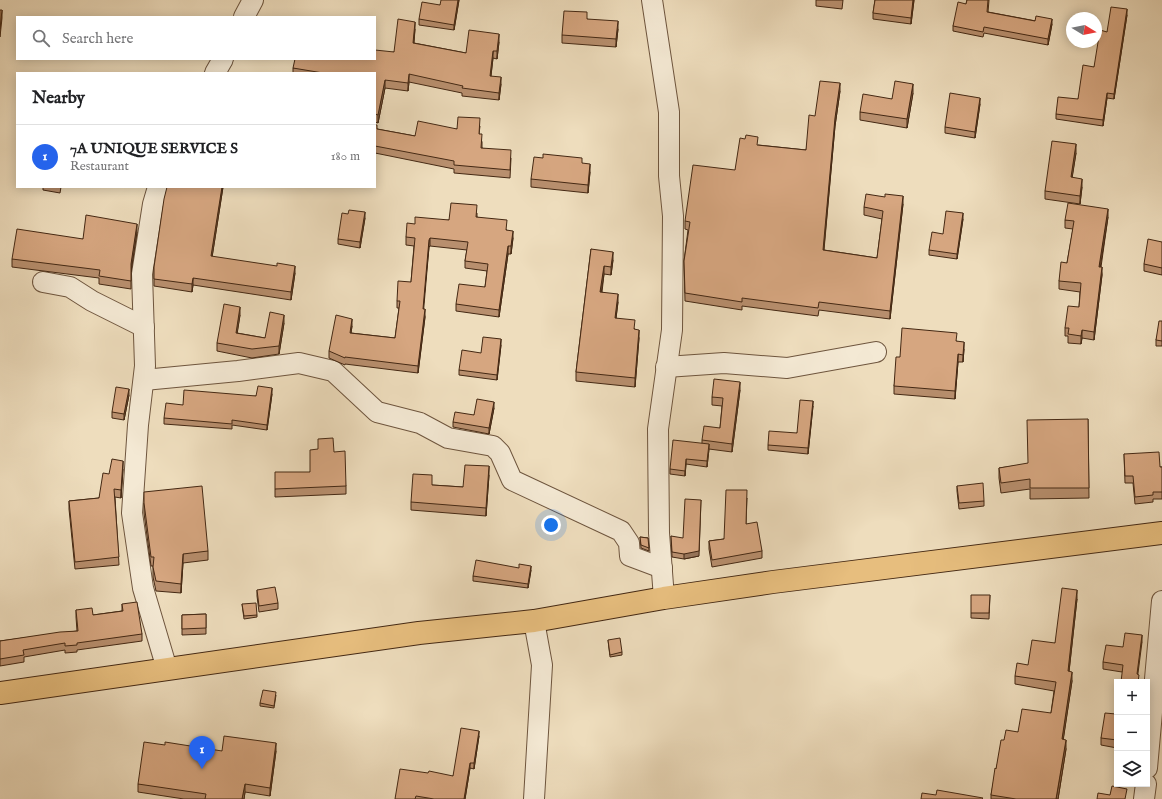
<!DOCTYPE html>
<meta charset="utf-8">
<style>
:root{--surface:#fff;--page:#f6f6f6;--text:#202124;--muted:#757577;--line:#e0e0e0;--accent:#2563eb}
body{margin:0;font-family:"IM FELL English",serif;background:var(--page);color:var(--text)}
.controls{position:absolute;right:12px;bottom:12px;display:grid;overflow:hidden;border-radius:0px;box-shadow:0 2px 10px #0003}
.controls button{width:36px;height:36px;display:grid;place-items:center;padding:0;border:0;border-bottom:1px solid var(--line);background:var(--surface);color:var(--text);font:20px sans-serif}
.compass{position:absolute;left:1066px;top:12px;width:36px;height:36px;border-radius:50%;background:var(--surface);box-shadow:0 2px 10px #0003;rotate:100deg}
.you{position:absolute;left:551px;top:525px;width:14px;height:14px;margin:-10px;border:3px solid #fff;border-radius:50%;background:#1a73e8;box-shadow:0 0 0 6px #1a73e833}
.badge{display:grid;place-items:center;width:26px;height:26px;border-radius:50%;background:var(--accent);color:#fff;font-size:13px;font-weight:700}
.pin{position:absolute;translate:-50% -33px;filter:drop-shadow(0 1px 2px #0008)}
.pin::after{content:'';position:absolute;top:21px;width:14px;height:12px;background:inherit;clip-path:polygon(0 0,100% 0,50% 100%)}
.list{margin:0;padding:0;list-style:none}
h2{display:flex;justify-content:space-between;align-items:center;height:52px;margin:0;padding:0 16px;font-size:17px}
h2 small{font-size:13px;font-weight:400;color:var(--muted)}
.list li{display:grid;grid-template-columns:26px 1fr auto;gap:12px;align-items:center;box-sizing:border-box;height:64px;padding:0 16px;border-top:1px solid var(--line)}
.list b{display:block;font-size:15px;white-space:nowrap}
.list p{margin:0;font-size:13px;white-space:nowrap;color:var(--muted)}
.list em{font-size:13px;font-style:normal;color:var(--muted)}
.icon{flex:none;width:22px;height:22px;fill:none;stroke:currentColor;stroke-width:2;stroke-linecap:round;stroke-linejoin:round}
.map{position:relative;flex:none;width:1162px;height:799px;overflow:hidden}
.search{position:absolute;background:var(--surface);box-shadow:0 2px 10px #0003;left:16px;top:16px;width:360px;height:44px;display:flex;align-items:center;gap:10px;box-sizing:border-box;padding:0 14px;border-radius:0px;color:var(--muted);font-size:15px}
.panel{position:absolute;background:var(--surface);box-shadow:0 2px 10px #0003;left:16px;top:72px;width:360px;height:116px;border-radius:0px}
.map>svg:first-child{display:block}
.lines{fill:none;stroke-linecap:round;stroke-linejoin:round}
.minor-casing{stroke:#6e553e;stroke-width:22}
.highway-casing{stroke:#442813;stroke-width:24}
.minor{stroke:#f4e9d4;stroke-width:20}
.highway{stroke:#e7be7e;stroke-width:22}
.wall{fill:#b88f6e;stroke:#442813}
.shaded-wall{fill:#96745a;stroke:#442813}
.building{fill:#d6a680;stroke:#442813}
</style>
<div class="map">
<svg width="1162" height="799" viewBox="0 0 1162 799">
<rect width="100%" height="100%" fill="#eeddbd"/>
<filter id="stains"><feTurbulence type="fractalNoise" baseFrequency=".005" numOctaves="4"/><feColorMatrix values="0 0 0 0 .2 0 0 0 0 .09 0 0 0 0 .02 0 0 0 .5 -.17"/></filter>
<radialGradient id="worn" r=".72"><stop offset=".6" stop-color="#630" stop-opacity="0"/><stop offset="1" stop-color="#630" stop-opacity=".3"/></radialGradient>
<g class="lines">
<g class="minor-casing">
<g id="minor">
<path d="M652,0L669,112V176L673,216L672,330L658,429L659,533L664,598"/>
<path d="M244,17L253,0"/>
<path d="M215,73L223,59"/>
<path d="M158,187L153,204L142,274L145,366L138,425L132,513L143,588L167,669"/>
<path d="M43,282L70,287L92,301L144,327"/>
<path d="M666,367L724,363L787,368L876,352"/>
<path d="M144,380L238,371L299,363L333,371L377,412L420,423L448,438L493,446L500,453L512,480L621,531L629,543L630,556L662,568"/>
<path d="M534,621L542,665L534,799"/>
<path d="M1147,768L1162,601"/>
<path d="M1144,799L1146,784"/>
</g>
</g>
<g class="highway-casing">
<path id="highway" d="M0,693L419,633L534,621L664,598L773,582L1162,533"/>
</g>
<use href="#minor" class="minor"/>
<use href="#highway" class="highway"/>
</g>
<g class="wall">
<path d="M459,0L454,30L419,25V19L440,5Z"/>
<path d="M816,0H843L842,9L816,6Z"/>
<path d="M875,0H914L911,24L873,19V13Z"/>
<path d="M967,0H989L988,12L1052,24L1048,45L984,33L983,37L953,31V26L966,4Z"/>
<path d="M1127,15L1114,99L1107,98L1103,126L1056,119V114L1078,99L1094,67L1107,32Z"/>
<path d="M587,19L618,29L616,47L562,43V35Z"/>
<path d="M415,29L414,43L466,53L499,42L497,59L493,58L491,76L501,84L499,100L462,96V93L409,82L408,91L385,88L378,123L375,122V73H293V68L394,52Z"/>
<path d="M840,91L835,126L824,250L877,258L882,219L864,215V207L903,204L890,319L819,310L818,316L742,306V310L685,301L684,261L688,230L685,229V221L735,170L758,145L806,150L815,116Z"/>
<path d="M913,93L907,128L860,120V112L892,99Z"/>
<path d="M980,104L975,138L945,133V127Z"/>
<path d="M375,125L377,129L415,136L457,129L480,126L479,134L482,142V148L511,158L510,178L454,173V169L375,153Z"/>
<path d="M1076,153L1072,177L1082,187L1080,204L1045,199V191Z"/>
<path d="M582,163L590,172L588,193L531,187V179Z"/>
<path d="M43,187H61L60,193L43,190Z"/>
<path d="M223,187L212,257L295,273L291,300L193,285L192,292L154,286V267Z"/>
<path d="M477,213V217L507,230L513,238L511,254H508L499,317L456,311V304L485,287L487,271L465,268V261L467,250L430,246L429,247L423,309L425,317L418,373L345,364V365L329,358V351L352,326L351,333L395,338L399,308H397V301L411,282L414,246L406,245V237L415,224L449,220Z"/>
<path d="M1108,217L1101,267L1102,275L1094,340L1082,338L1081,344L1068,343V336H1065V328L1079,307L1080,292L1059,289V281L1067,263L1073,229L1065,228V220Z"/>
<path d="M365,218L360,248L338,244V239Z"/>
<path d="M963,219L957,259L929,255V250L943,234Z"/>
<path d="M137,232L131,271V289L99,284V278L12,267V259L83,239Z"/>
<path d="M1162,242V275L1144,271V264Z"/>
<path d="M591,249L613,260L611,275L604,274L602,292L618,302L616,318L635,329L639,338L635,387L576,381V372Z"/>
<path d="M240,315L237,333L265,338L284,323L279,354L252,358L217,351V343Z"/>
<path d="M1162,321V346H1156V340Z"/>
<path d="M957,341L964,349L963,362H958L955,399L894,394V386L900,357Z"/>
<path d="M501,345L497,380L459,375V370Z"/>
<path d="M740,390L732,452L709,449L707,467L686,464L685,476L670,474V469L702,443V440L720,428L722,406L712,405V397Z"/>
<path d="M272,394L267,430L232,425V429L164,424V418L183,405Z"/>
<path d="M129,395L124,420L112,418V412Z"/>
<path d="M813,406L808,454L768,450V445L797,433Z"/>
<path d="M494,408L489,434L453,427V422L474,415Z"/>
<path d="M1088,419L1089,498L1030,499V489L1001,493L999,478V468L1028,464Z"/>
<path d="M334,452L346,486V494L275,497V489L310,472Z"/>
<path d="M1124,454L1160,467H1162V499H1153V502L1135,504L1133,483H1125Z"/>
<path d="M123,469L121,498L115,497L119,565L75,569L69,509V501L99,498L109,474Z"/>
<path d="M489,475L486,516L411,510V502L432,485L463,487Z"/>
<path d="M957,486L984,501V506L959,509L957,491Z"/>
<path d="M747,498L746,524L762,551V558L712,567L709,549V541L724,539Z"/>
<path d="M144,503L208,551V560L183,563L181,593L156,591L153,577V566H151L144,513Z"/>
<path d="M671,536L699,556L684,559L672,557Z"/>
<path d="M640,537L648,538L649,551L641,548Z"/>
<path d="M531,570L528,588L473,581V576Z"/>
<path d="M257,590L278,603V609L259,612L257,596Z"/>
<path d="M990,595L989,619L971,618V613Z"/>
<path d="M1077,599L1069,672L1072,681L1063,740L1066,749L1058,799H991V795L996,769L1004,740L1051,713L1054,691L1015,684V676L1055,643Z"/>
<path d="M122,604L142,634V641L77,650V652L65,653V650L24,657V662L0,666V641L77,631L76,617V610L93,615L122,611Z"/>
<path d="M242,604L257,615V617L244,619Z"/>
<path d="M206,614V634L182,635V615Z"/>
<path d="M608,640L622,652V655L610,657Z"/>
<path d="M1142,642L1122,672L1103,669V662L1123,647Z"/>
<path d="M276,695L274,708L260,706V703Z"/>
<path d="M1117,707V748L1101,745V738L1116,714Z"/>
<path d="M479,736L474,769L470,768L465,799H395L453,776Z"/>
<path d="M222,751H276L270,796L245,792L244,799H184L138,792V784Z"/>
</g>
<g class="shaded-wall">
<path d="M458,0H459L454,30V25Z"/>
<path d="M913,0H914L911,24V18Z"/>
<path d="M1127,9V15L1114,99V94Z"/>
<path d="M2,10V18L0,37V29Z"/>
<path d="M1052,19V24L1048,45V39Z"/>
<path d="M618,21V29L616,47V39Z"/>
<path d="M415,22V29L413,50V43Z"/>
<path d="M499,34V42L497,59V51Z"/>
<path d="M493,51V58L490,83V76Z"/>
<path d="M409,74V82L408,91V83Z"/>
<path d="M501,77V84L499,100V93Z"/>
<path d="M385,80V88L378,123V115Z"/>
<path d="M840,83V91L835,126L823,258V250L835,118Z"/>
<path d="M913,84V93L907,128V119Z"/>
<path d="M1107,93V98L1103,126V120Z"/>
<path d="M980,98V104L975,138V132Z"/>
<path d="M1076,144V153L1071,185V177Z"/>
<path d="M590,164V172L588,193V185Z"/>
<path d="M1082,179V187L1080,204V196Z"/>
<path d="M222,187H223L211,264V256Z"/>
<path d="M903,196V204L890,319V311Z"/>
<path d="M1108,209V217L1099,275V267Z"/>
<path d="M365,212V218L360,248V242Z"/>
<path d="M963,213V219L957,259V254Z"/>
<path d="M137,224V232L131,272V264Z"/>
<path d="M513,231V238L511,254V246Z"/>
<path d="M430,238V246L429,247L423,317V309L429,240Z"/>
<path d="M508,246V254L499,317V310Z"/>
<path d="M613,252V260L611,275V267Z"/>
<path d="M295,266V273L291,300V292Z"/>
<path d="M604,266V274L600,300V292Z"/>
<path d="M1102,267V275L1094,340V332Z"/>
<path d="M193,278V285L192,292V284Z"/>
<path d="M618,294V302L615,326V318Z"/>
<path d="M240,307V315L236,341V333Z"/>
<path d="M425,309V317L418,373V366Z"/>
<path d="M284,315V323L279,354V346Z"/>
<path d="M352,319V326L350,340V333Z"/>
<path d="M639,330V338L635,387V378Z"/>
<path d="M1082,330V338L1081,344V336Z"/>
<path d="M501,339V345L497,380V375Z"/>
<path d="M964,342V349L963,362V355Z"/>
<path d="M958,354V362L955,399V391Z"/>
<path d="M740,382V390L732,452V444Z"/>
<path d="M272,388V394L267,430V425Z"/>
<path d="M129,389V395L124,420V414Z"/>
<path d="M813,401V406L808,454V448Z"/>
<path d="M494,402V408L489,434V428Z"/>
<path d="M709,444V449L707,467V461Z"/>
<path d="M686,459V464L685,476V471Z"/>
<path d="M123,461V469L121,498V490Z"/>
<path d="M489,466V475L486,516V508Z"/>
<path d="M701,500L699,556L684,559V554Z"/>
<path d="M183,554V563L181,593V584Z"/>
<path d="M531,566V570L528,588V584Z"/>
<path d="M1077,590V599L1068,680V671Z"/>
<path d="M1142,635V642L1137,681V674Z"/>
<path d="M1072,672V681L1062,748V739Z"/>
<path d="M479,731V736L474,769V763Z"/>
<path d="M1066,740V749L1058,799H1056Z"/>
<path d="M276,743V751L270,796V788Z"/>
<path d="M470,763V768L465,799H464Z"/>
<path d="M245,784V792L244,799H242Z"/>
</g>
<g class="building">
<path d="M441,0H458L454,25L419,19L422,2L440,5Z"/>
<path d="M875,0H913L911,18L873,13Z"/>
<path d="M967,0H988L987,12L1035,21L1036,16L1052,19L1048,39L984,27L983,32L953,26L958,2L966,4Z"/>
<path d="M1111,7L1127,9L1114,94L1107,93L1103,120L1056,114L1058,97L1078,99L1083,65L1094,67L1100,30L1107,32Z"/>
<path d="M0,10H2L0,29Z"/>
<path d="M564,11L587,12V19L618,21L616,39L562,35Z"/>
<path d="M398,19L415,22L413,43L466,53L469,30L499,34L497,51H493L490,76L501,77L499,93L462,88L463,86L409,74L408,83L385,80L378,115L375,114V73H323L293,68L295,59H375V50L394,52Z"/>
<path d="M820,81L840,83L835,118L823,250L877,258L883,211L864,207L866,194L885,197V194L903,196L890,311L819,302L818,308L742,298V302L685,293L684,261L690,222L685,221L693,165L735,170L740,138L745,139L746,135L758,137L757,145L806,150L809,115L815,116Z"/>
<path d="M895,81L913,84L907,119L860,112L863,94L892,99Z"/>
<path d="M950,93L980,98L975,132L945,127Z"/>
<path d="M458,117L480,118L479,134H482L481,148L511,150L510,170L454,165V161L375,146V148V125H377V129L415,136L418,121L457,129Z"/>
<path d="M1052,141L1076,144L1071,177L1082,179L1080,196L1045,191Z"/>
<path d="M543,154L582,158V163L590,164L588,185L531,179L534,157L543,158Z"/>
<path d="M167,187H222L211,256L277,266V263L295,266L291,292L193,278L192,284L154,279V267L164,199Z"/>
<path d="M451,203L477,205L476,217L507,220L506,230L513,231L511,246H508L499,310L456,304L459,284L485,287L488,264L465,261L468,242L430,238L429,240L423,309H425L418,366L345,357V358L329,351L336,315L352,319L350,333L395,338L400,301H397L398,281L411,282L415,238L406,237L407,223L415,224V217L449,220Z"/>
<path d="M1068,203L1108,209L1099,267H1102L1094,332L1082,330L1081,336L1068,334L1069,328H1065L1068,306L1079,307L1081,283L1059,281L1061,262L1067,263L1074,221L1065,220Z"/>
<path d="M349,210L365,212L360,242L338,239L342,213L348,214Z"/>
<path d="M946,211L963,213L957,254L929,250L932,232L943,234Z"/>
<path d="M86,215L137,224L131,264V281L99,276L100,270L12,259L17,229L83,239Z"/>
<path d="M1148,239L1162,242V268L1144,264Z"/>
<path d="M591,249L613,252L611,267L604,266L600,292L618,294L615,318L635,320L634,329L639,330L635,378L576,372Z"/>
<path d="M224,304L240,307L236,333L265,338L270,312L284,315L279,346L252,349L217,343Z"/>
<path d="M1159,321H1162V341L1156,340Z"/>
<path d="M902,328L957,333L956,341L964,342L963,355L958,354L955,391L894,386L896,357H900Z"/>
<path d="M483,337L501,339L497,375L459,370L462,350L481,353Z"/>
<path d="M714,379L740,382L732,444L702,440L704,426L720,428L723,398L712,397Z"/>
<path d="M258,386L272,388L267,425L232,420V424L164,418L166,403L183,405L184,390L256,396Z"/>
<path d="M116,387L129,389L124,414L112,412Z"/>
<path d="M477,399L494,402L489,428L453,422L455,412L474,415Z"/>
<path d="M800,400L813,401L808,448L768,445L769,431L797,433Z"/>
<path d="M1088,419L1089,488H1030V479L1001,483L999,468L1028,463L1027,420Z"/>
<path d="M333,438L334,452L345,451L346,486L275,489V472H310V450L318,449V439Z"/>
<path d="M673,440L709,444L707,461L686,459L685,471L670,469Z"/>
<path d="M1159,452L1160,467H1162V492H1153V495L1135,497L1133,476H1125L1124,454Z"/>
<path d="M112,459L123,461L121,490L114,489L119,557L75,562L69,501L99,498L103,473L109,474Z"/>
<path d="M465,465L489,466L486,508L411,502L413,474L432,475V485L463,487Z"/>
<path d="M983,483L984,501L959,503L957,486Z"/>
<path d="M202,486L208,551L183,554L181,584L156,581L153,567L154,557H151L144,503V492Z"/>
<path d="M726,490H747L746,524L757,522L762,551L712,560L709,541L724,539Z"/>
<path d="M685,499L701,500L699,551L684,554L672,552L671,536L683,538Z"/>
<path d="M640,537L648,538L649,548L641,545Z"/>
<path d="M476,560L519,568V564L531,566L528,584L473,576Z"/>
<path d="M275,587L278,603L259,606L257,590Z"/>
<path d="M1062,588L1077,590L1068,671L1072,672L1062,739L1066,740L1056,799H1016L991,795L995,768L996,769L1001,740H1004L1006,730L1018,732L1022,709L1051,713L1056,682L1015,676L1017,663L1028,665L1032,640L1055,643Z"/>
<path d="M971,595H990L989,613H971Z"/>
<path d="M137,602L142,634L77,643V645L65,646V643L23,650L24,655L0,659V641L60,632L78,631L76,610L92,608L93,615L123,611L122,604Z"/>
<path d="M256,603L257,615L244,616L242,604Z"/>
<path d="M206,614V628L182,629V615Z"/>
<path d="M1125,633L1142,635L1137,674L1139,675L1138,682H1121L1123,665L1103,662L1106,645L1123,647Z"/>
<path d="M620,638L622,652L610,655L608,640Z"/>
<path d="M263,690L276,692L274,706L260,703Z"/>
<path d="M1117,707V740L1101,738L1105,713L1116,714Z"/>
<path d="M461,728L479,731L474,763H470L464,799H434L416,796L415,799H395L400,769L428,773L429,771L453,776Z"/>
<path d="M224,736L276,743L270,788L245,784L242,799H205L206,794L138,784L144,742L165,745V742L222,751Z"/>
<path d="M1112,786L1127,789L1125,799H1097L1098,793L1110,795Z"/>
<path d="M937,790L983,798L982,799H921L922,793L936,795Z"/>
</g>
<rect width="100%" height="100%" filter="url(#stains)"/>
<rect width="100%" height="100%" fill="url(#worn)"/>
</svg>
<div class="controls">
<button>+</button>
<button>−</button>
<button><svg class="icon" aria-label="layers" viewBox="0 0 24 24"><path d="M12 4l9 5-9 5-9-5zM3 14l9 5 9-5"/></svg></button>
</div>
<svg class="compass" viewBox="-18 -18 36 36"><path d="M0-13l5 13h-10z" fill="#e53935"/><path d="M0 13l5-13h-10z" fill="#757577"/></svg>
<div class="you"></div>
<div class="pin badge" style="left:202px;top:769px">1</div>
<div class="search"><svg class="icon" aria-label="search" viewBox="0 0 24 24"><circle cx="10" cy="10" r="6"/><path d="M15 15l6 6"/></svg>Search here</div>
<section class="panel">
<h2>Nearby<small></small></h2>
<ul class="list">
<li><span class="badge">1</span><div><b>7A UNIQUE SERVICE S</b><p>Restaurant</p></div><em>180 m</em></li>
</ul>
</section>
</div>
